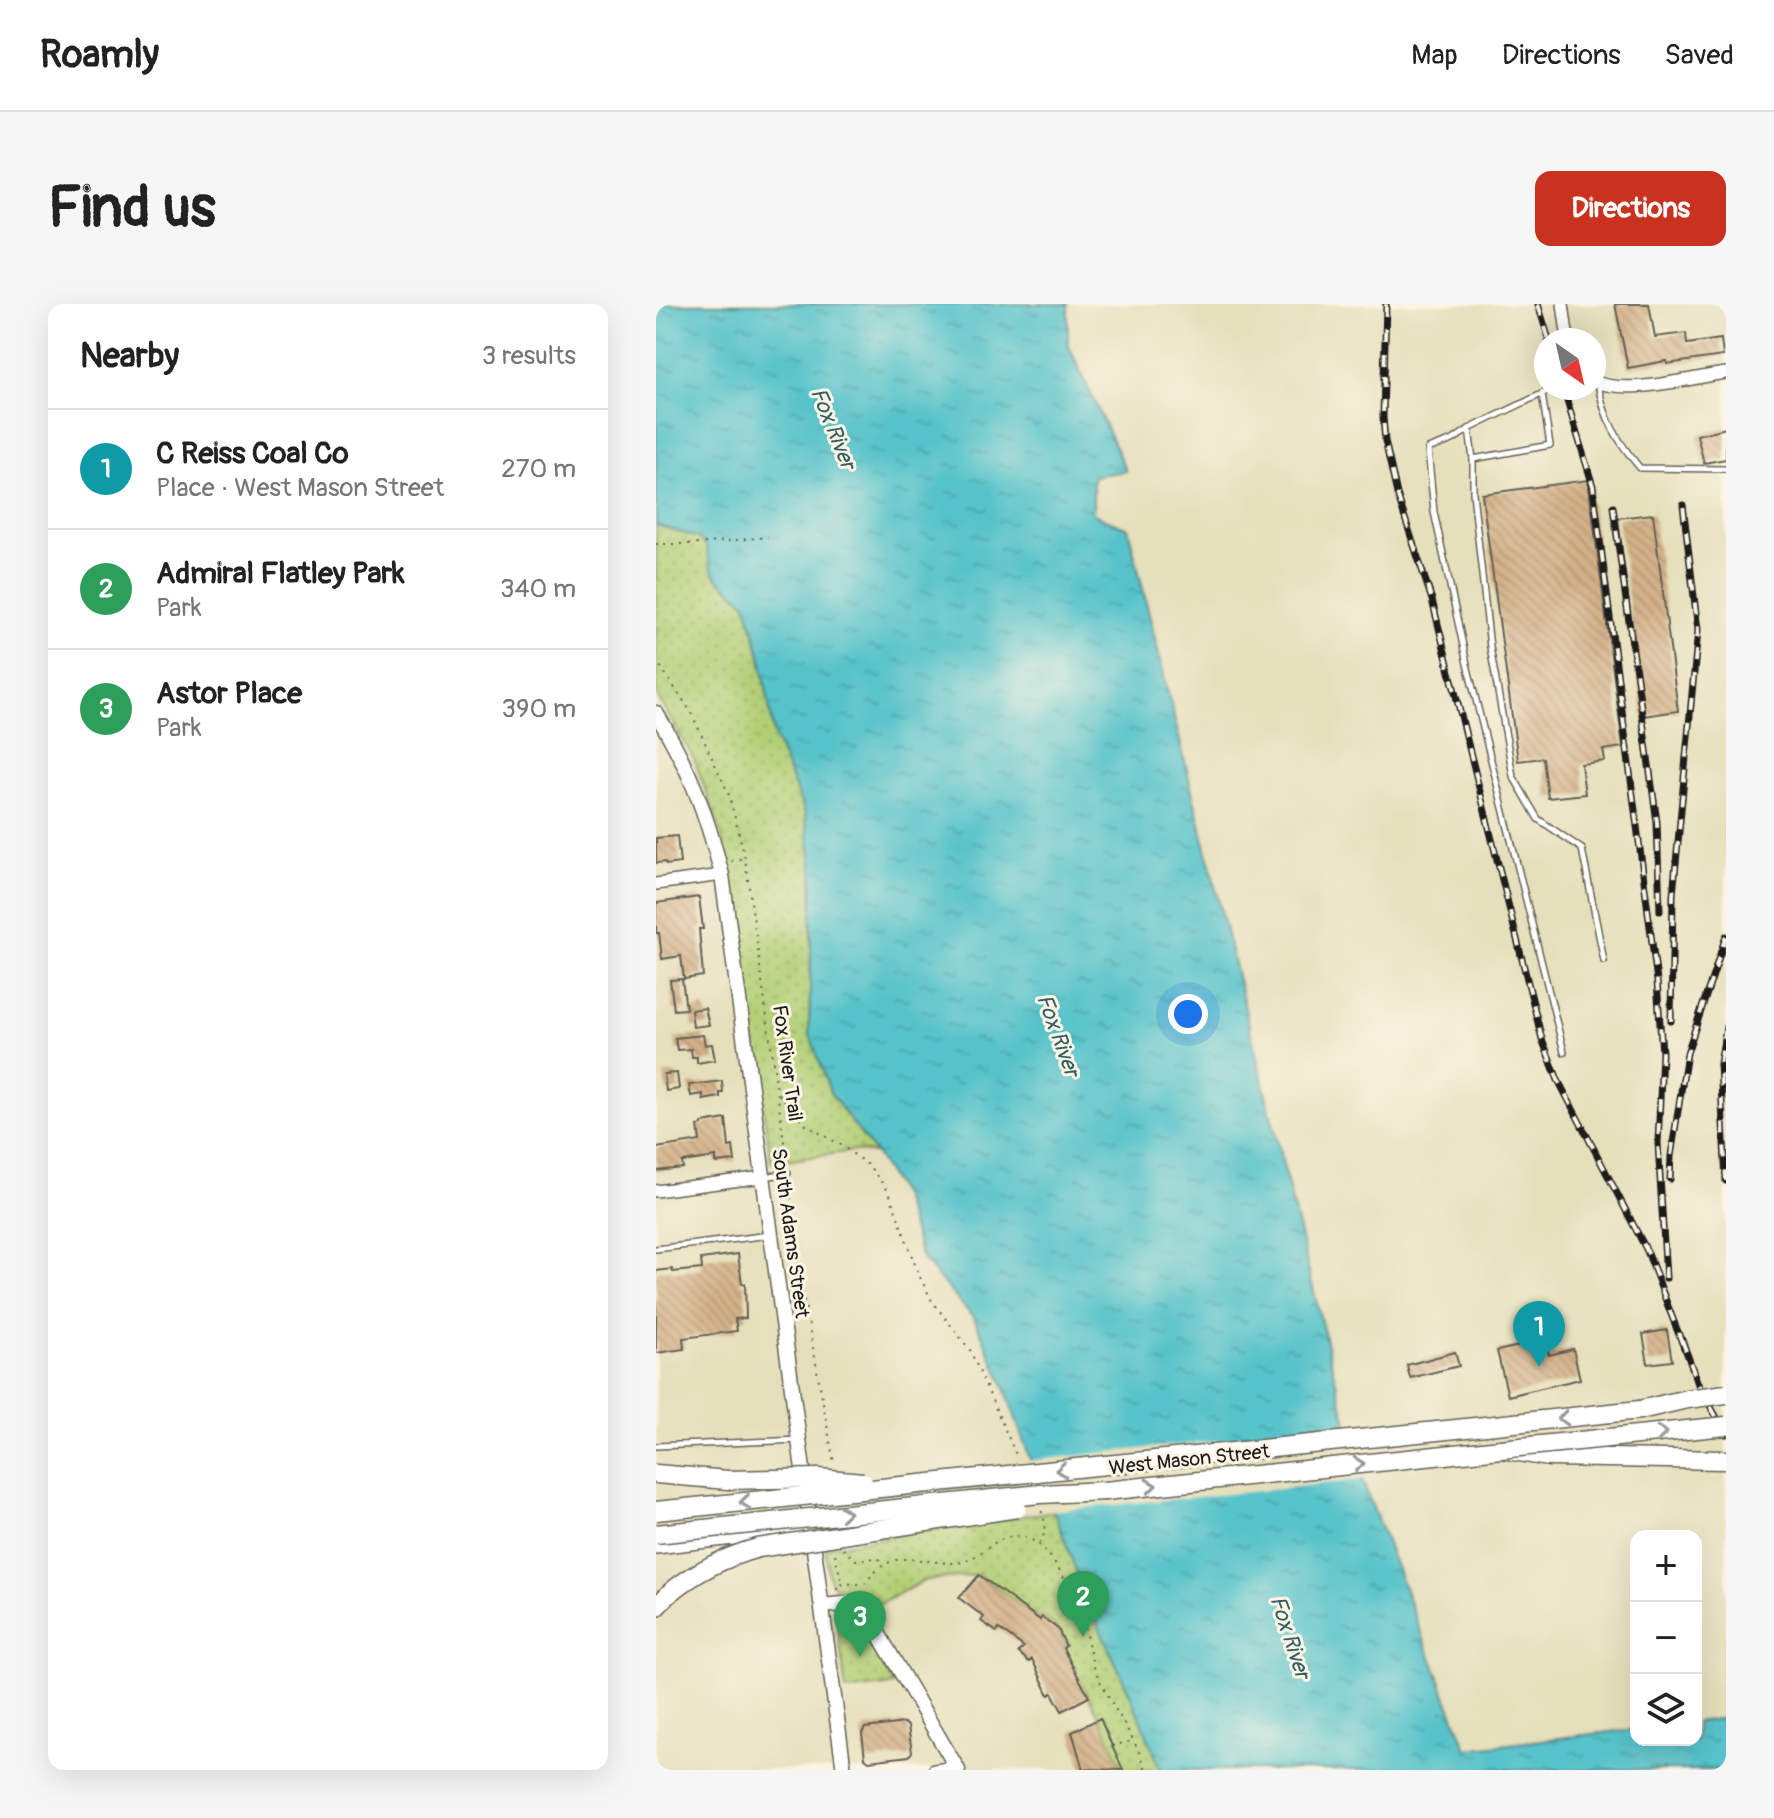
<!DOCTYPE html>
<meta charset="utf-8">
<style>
:root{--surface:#fff;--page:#f6f6f6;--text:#222;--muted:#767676;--line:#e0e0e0;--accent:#c8321e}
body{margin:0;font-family:Pangolin,sans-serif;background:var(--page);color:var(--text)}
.controls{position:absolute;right:24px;bottom:24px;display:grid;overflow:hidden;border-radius:16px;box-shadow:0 8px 32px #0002}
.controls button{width:72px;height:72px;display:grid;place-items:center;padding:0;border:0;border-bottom:2px solid var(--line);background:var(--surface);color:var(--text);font:40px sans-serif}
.compass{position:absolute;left:878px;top:24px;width:72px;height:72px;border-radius:50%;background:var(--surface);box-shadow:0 8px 32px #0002;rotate:146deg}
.you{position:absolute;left:532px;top:710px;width:28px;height:28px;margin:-20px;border:6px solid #fff;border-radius:50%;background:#1a73e8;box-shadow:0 0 0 12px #1a73e833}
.badge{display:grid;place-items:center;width:52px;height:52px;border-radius:50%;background:var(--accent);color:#fff;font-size:26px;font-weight:700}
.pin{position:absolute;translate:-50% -66px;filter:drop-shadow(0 2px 4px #0008)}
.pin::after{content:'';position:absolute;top:42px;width:28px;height:24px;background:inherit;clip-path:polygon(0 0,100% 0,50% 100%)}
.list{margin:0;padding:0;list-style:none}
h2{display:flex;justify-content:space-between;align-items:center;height:104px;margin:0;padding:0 32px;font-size:34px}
h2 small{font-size:26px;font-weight:400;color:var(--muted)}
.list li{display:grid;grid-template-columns:52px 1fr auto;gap:24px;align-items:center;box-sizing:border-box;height:120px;padding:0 32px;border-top:2px solid var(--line)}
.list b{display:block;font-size:30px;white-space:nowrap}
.list p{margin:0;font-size:26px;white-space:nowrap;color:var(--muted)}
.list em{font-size:26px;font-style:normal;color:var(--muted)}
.icon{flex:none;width:44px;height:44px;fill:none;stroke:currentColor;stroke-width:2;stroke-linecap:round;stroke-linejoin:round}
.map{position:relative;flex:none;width:1070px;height:1466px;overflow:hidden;border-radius:16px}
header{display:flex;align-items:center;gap:48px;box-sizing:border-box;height:112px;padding:0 40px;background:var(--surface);border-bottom:2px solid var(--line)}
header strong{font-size:38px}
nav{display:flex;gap:44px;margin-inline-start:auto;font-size:28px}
.intro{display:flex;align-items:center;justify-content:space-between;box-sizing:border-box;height:192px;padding:0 48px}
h1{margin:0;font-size:56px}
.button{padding:20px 36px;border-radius:16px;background:var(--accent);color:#fff;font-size:28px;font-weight:700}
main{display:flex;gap:48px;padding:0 48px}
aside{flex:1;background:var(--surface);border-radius:16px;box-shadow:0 8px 32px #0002}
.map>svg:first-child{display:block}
.park{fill:url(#park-dots);stroke:#677649;stroke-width:2}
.water{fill:url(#water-ripples);stroke:#397073;stroke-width:2}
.pier{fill:#e6dfbb}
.building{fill:url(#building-back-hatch)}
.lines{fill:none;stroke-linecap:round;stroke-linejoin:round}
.service-casing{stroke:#636054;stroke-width:8}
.minor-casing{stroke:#636054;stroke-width:14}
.tertiary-casing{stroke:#636054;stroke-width:17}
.primary-casing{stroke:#636054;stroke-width:21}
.path{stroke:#636054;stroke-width:2;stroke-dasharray:2 6;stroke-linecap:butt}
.service{stroke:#fff;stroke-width:5}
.minor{stroke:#fff;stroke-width:11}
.tertiary{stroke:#fff;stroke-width:14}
.primary{stroke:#fff;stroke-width:18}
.rail-casing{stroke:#1c1c1c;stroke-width:7}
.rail{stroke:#fcf5e5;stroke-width:4;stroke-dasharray:12;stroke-linecap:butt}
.primary-bridge-casing{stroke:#636054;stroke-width:21;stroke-linecap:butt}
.primary-bridge{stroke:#fff;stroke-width:18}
.oneway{stroke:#999}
.labels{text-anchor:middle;stroke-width:6;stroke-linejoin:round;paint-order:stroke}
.street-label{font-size:20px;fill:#1c1c1c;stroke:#fcf5e5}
.water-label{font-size:22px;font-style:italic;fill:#335f62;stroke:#fcf5e5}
</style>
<header>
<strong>Roamly</strong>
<nav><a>Map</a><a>Directions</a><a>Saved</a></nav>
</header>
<div class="intro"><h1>Find us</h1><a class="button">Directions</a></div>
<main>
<aside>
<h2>Nearby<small>3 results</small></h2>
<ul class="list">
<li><span class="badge" style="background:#0f9aa8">1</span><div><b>C Reiss Coal Co</b><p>Place · West Mason Street</p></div><em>270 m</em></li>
<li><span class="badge" style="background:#2e9e5b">2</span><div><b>Admiral Flatley Park</b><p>Park</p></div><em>340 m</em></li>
<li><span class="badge" style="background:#2e9e5b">3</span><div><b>Astor Place</b><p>Park</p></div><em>390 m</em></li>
</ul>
</aside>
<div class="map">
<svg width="1070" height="1466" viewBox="0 0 1070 1466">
<defs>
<pattern id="park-dots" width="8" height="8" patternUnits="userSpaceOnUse" patternTransform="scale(2)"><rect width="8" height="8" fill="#b2cf76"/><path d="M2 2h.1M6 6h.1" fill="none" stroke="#98b166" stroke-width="1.8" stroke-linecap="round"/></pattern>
<pattern id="water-ripples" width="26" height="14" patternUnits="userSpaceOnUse" patternTransform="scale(2)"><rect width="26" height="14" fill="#56c3ca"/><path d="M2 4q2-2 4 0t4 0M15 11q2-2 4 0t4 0" fill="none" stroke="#4aa7ad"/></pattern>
<pattern id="building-back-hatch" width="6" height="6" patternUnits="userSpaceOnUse" patternTransform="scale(2)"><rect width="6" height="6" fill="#d3b188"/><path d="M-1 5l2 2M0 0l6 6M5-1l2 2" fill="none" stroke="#b59875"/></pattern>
</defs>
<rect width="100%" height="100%" fill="#fcf5e5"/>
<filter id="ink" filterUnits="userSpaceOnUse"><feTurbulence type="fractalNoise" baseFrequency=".0125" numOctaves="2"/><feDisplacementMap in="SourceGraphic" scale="16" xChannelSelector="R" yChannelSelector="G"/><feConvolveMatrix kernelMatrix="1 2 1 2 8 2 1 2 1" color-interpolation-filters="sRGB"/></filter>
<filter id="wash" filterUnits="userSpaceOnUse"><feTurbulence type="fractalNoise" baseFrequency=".006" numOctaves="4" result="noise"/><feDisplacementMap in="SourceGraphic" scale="32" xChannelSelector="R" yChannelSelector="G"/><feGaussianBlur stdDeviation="1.8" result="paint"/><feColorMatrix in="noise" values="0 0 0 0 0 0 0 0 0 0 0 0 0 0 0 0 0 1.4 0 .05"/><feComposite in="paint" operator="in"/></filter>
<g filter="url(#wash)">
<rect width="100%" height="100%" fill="#e6dfbb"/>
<g class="park">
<path d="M0,221L43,234L115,227L55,264L62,275L90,299L105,353L118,431L149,509L157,565L153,728L175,790L219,849L196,847L115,859L74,564L64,526L38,455L0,390Z"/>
<path d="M398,1207L431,1297L474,1390L505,1466H467L444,1414L407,1344L410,1341L402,1325L387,1314L384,1316L323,1271L269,1276L224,1300C207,1281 185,1290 177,1281C169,1272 172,1253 169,1243Z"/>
<path d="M191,1313L202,1317L238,1381L190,1387L182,1325L183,1320Z"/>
</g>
<path class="water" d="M0,0H412V40L470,167L437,172V210L472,224L677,1066L706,1176L811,1445L980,1425V1436H1040V1418L1070,1414V1466H505L474,1390L431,1297L400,1212L383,1180L346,1076L318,1014L266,955L246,893L219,849L175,790L153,728L157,565L149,509L118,431L105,353L90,299L62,275L55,264L50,242L43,234L0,221Z"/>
<path class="pier" d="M696,1123L709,1175L624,1185L393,1207L379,1182L370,1157Z"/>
<g id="blocks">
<g class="building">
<path d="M959,0H993L999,33L1030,29L1031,40L1065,35L1067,52L1011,60L1010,57L972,64Z"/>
<path d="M1070,124V155L1048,159L1041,131Z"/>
<path d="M932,176L967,443L947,446L949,457L925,460L929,490L892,494L887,454L862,457L826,190Z"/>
<path d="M997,210L1022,407L987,412L962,214Z"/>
<path d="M21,532L24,559L10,561L9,558L0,559V534Z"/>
<path d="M43,593L47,625H43L47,672L28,675L25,652L6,655L3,629H0V599Z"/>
<path d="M26,675L30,705L18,706L14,676Z"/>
<path d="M49,704L53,721L37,723L35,706Z"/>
<path d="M47,731L49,741L56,740L59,756L41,759V753H36L35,745L21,746L19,734Z"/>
<path d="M21,769L23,785L10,787L8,770Z"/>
<path d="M66,777L67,789H64V793L47,796V790L35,792L33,781Z"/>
<path d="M70,815L73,843L77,842L79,857L60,859V853L26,858L27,864L0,867V844L44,837L42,822L46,821V819Z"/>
<path d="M82,950L86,980H89L90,1014L79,1015L81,1027L27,1034L28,1045L0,1049V967L16,965L17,968L46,965L45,955Z"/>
<path d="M1011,1026L1016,1057L992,1060L987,1030Z"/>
<path d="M889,1036L893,1051L917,1045L924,1075L852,1092L841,1047Z"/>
<path d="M799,1048L803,1062L754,1074L751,1061Z"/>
<path d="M323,1271L384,1316L386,1313L402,1325L410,1342L407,1344L433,1393L406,1407L396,1389L393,1391L376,1355L373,1358L362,1348L368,1343L343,1325L341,1328L325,1317L328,1313L303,1294Z"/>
<path d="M444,1414L456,1442L467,1466L427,1465L416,1428Z"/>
<path d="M248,1419L252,1422L256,1448L253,1452L213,1457L209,1454L206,1429L209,1424Z"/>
</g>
</g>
</g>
<g filter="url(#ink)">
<use href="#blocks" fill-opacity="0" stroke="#636054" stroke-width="2"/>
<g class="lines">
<g class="service-casing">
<g id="service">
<path d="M942,79C947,113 962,138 984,164L1070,165"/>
<path d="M898,84L813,125L797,136L772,145L778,208L811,360L908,748"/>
<path d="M886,90L894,141L817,155V189L834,343L857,472L882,515L926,545L948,657"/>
<path d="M813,125L817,155"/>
<path d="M108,873L132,869"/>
<path d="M0,945L114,931"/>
<path d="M0,1142L143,1136"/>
</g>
</g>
<g class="minor-casing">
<g id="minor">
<path d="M907,0L912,36"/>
<path d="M938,77C971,92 1033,74 1070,69"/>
<path d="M0,580L66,571"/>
<path d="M0,887L107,873"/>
<path d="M0,1244L155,1226"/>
<path d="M278,1466L300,1463"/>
</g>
</g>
<g class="tertiary-casing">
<g id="tertiary">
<path d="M0,409C34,465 50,508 66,571L188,1466"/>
<path d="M166,1302L197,1299L208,1305L302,1466"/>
</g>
</g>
<g class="primary-casing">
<g id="primary">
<path d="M538,1152L984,1106"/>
<path d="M0,1170L72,1176"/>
<path d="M449,1187L845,1145L893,1153L1070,1156"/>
<path d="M0,1303L15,1288"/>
</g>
</g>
<g class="path">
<path d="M0,240H41L112,233"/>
<path d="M0,356L35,408L73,491L89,554L131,859"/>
<path d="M75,557L88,554"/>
<path d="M123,790L148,820L185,841L213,862L233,888L262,969L276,997L314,1046L361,1153"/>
<path d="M133,877L143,967L178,1159"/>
<path d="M383,1239C392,1227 390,1219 385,1206"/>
<path d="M187,1245L200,1256L221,1254L228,1258"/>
<path d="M179,1250L186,1280"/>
<path d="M181,1286V1283L189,1279L208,1281C236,1242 256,1258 295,1259C324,1261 336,1227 367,1233C397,1238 422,1300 429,1326C433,1342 435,1358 442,1373C457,1404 479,1433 490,1466"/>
<path d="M456,1442L476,1437"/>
</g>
<use href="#service" class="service"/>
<use href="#minor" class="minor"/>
<use href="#tertiary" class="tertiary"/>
<use href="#primary" class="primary"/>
<g class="rail-casing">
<g id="rail">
<path d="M730,0L727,113L729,137L741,190L776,296L886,735L902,776L991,947L1028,1044"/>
<path d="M882,0L893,36"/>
<path d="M907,84L937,182L1001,677L1006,749L1002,839L1010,974"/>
<path d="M957,203L1001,518L1004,607"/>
<path d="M1015,717L1017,591L1042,326L1027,201"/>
<path d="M1070,723L1064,760L1070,877"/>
<path d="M1014,875L1015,852L1031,749L1070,632"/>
<path d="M1026,1036L1042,1080L1070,1130"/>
</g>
</g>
<use href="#rail" class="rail"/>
<g class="primary-bridge-casing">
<g id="primary-bridge">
<path d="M984,1106L1031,1095L1070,1090"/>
<path d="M845,1145L1070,1122"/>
<path d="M72,1176L162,1174L207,1178"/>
<path d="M0,1207L538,1152"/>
<path d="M0,1230L384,1190L449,1187"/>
<path d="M15,1288C42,1266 69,1253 102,1244L361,1204"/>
</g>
</g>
<use href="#primary-bridge" class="primary-bridge"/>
</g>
<defs><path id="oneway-chevron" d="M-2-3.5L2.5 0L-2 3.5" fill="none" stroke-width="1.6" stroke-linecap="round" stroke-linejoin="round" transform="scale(2)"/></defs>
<g class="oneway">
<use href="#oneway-chevron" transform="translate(907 1114) rotate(174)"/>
<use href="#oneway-chevron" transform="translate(1006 1129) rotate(-6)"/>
<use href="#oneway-chevron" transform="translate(703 1160) rotate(-6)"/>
<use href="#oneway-chevron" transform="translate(405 1166) rotate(174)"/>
<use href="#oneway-chevron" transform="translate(495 1182) rotate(-6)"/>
<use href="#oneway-chevron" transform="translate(89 1198) rotate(174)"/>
<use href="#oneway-chevron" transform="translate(189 1209) rotate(-5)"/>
</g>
</g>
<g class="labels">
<g class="street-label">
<text transform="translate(132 759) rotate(82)" y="7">Fox River Trail</text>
<text transform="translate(135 929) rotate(82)" y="7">South Adams Street</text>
<text transform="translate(533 1155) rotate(-6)" y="7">West Mason Street</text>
</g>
<g class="water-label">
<text transform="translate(178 124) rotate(68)" y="8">Fox River</text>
<text transform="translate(403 731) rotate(70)" y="8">Fox River</text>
<text transform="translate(635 1333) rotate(72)" y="8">Fox River</text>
</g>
</g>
</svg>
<div class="controls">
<button>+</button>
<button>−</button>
<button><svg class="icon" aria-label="layers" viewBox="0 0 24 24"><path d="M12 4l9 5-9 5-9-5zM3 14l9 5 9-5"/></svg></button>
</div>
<svg class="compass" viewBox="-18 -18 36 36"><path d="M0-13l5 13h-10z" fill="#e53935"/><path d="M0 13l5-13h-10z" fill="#767676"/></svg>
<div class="you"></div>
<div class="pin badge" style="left:883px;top:1063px;background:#0f9aa8">1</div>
<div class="pin badge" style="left:427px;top:1333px;background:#2e9e5b">2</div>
<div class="pin badge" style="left:204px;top:1353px;background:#2e9e5b">3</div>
</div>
</main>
